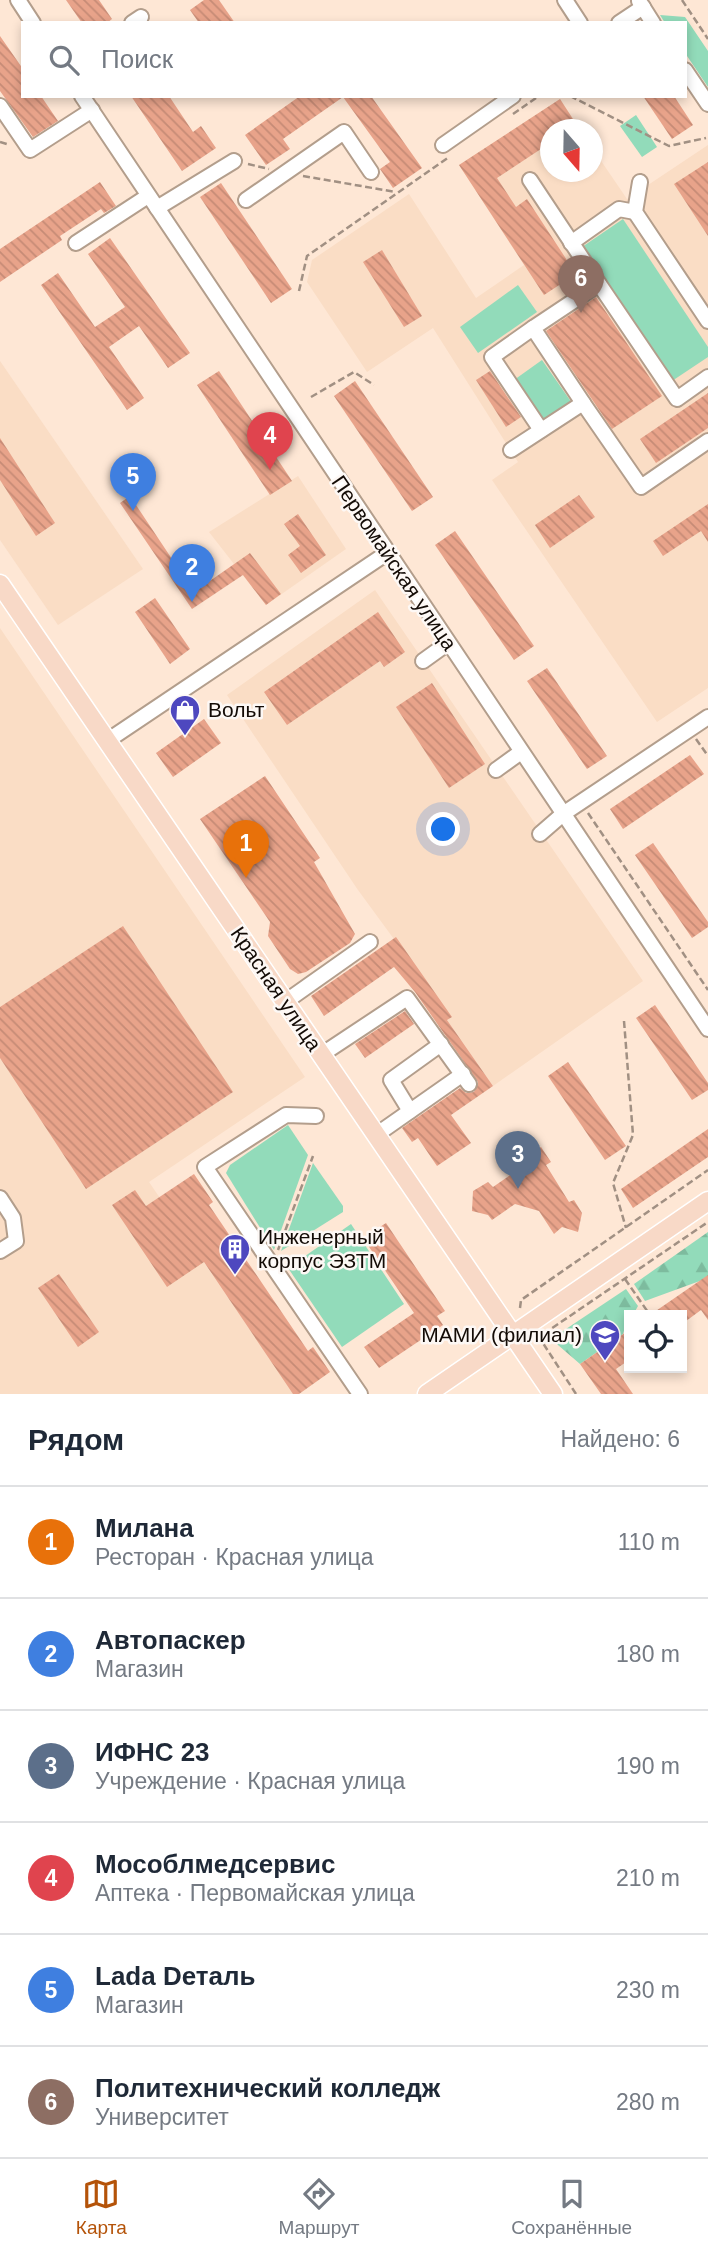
<!DOCTYPE html>
<html lang="ru">
<meta charset="utf-8">
<style>
:root{--surface:#fff;--page:#f6f6f7;--text:#1f2937;--muted:#747a83;--line:#e0e1e3;--accent:#b45309}
body{margin:0;font-family:Arial,sans-serif;background:var(--page);color:var(--text)}
.controls{position:absolute;right:21px;bottom:21px;display:grid;overflow:hidden;border-radius:0px;box-shadow:0 4px 10px #0003}
.controls button{width:63px;height:63px;display:grid;place-items:center;padding:0;border:0;border-bottom:2px solid var(--line);background:var(--surface);color:var(--text);font:35px sans-serif}
.compass{position:absolute;left:540px;top:119px;width:63px;height:63px;border-radius:50%;background:var(--surface);box-shadow:0 4px 10px #0003;rotate:160deg}
.you{position:absolute;left:444px;top:830px;width:24px;height:24px;margin:-18px;border:5px solid #fff;border-radius:50%;background:#1a73e8;box-shadow:0 0 0 10px #1a73e833}
.badge{display:grid;place-items:center;width:46px;height:46px;border-radius:50%;background:var(--accent);color:#fff;font-size:23px;font-weight:700}
.pin{position:absolute;translate:-50% -58px;filter:drop-shadow(0 2px 4px #0008)}
.pin::after{content:'';position:absolute;top:37px;width:24px;height:21px;background:inherit;clip-path:polygon(0 0,100% 0,50% 100%)}
.list{margin:0;padding:0;list-style:none}
h2{display:flex;justify-content:space-between;align-items:center;height:91px;margin:0;padding:0 28px;font-size:30px}
h2 small{font-size:23px;font-weight:400;color:var(--muted)}
.list li{display:grid;grid-template-columns:46px 1fr auto;gap:21px;align-items:center;box-sizing:border-box;height:112px;padding:0 28px;border-top:2px solid var(--line)}
.list b{display:block;font-size:26px;white-space:nowrap}
.list p{margin:0;font-size:23px;white-space:nowrap;color:var(--muted)}
.list em{font-size:23px;font-style:normal;color:var(--muted)}
.icon{flex:none;width:38px;height:38px;fill:none;stroke:currentColor;stroke-width:2;stroke-linecap:round;stroke-linejoin:round}
.map{position:relative;flex:none;width:708px;height:1394px;overflow:hidden}
.search{position:absolute;background:var(--surface);box-shadow:0 4px 10px #0003;left:21px;right:21px;top:21px;height:77px;display:flex;align-items:center;gap:18px;box-sizing:border-box;padding:0 24px;border-radius:0px;color:var(--muted);font-size:26px}
.sheet{height:763px;background:var(--surface)}
nav{display:flex;justify-content:space-around;align-items:center;box-sizing:border-box;height:98px;border-top:2px solid var(--line);background:var(--surface);font-size:19px;color:var(--muted)}
nav a{display:grid;justify-items:center;gap:4px}
nav .on{color:var(--accent)}
.map>svg:first-child{display:block}
.built{fill:#faddc5}
.green{fill:#92dbba}
.forest{fill:url(#forest-firs)}
.building{fill:url(#building-back-hatch)}
.lines{fill:none;stroke-linecap:round;stroke-linejoin:round}
.minor-casing{stroke:#b39e8c;stroke-width:18}
.major-casing{stroke:#fff;stroke-width:21}
.path{stroke:#a19083;stroke-width:2.5;stroke-dasharray:7 3.5;stroke-linecap:butt}
.minor{stroke:#fff;stroke-width:14}
.major{stroke:#f8d9c7;stroke-width:18}
.labels{text-anchor:middle;stroke-width:5;stroke-linejoin:round;paint-order:stroke}
.street-label{font-size:21px;fill:#130b06;stroke:#fdf8f5}
.poi-label{font-size:21px;fill:#130b06;stroke:#fdf8f5;text-anchor:start}
</style>
<div class="map">
<svg width="708" height="1394" viewBox="0 0 708 1394">
<defs>
<pattern id="forest-firs" width="22" height="20" patternUnits="userSpaceOnUse" patternTransform="scale(1.75)"><rect width="22" height="20" fill="#92dbba"/><path d="M5 1l3.5 6h-7zM16 11l3.5 6h-7z" fill="#7dbb9e"/></pattern>
<pattern id="building-back-hatch" width="6" height="6" patternUnits="userSpaceOnUse" patternTransform="scale(1.75)"><rect width="6" height="6" fill="#e8a38a"/><path d="M-1 5l2 2M0 0l6 6M5-1l2 2" fill="none" stroke="#c68b76"/></pattern>
</defs>
<rect width="100%" height="100%" fill="#fee7d5"/>
<g class="built">
<path d="M560,99L580,129L550,130V172H592L593,149L627,199L708,145V688L657,722L492,480L518,462L433,328L367,372L307,282L312,260L409,194L476,298L524,265L459,165Z"/>
<path d="M0,361L143,569L58,625L0,540Z"/>
<path d="M298,476L346,549L266,605L209,532Z"/>
<path d="M375,590L643,981L493,1086L447,1020L451,1017L358,890L227,695Z"/>
<path d="M0,628L305,1077L149,1182L294,1394H0Z"/>
</g>
<g class="green">
<path d="M660,15L685,17L708,51V87L685,53V23H665Z"/>
<path d="M636,115L657,147L642,157L620,126Z"/>
<path d="M623,219L708,347V357L672,381L582,247Z"/>
<path d="M518,285L537,312L478,353L460,327Z"/>
<path d="M542,360L572,403L544,423L514,380Z"/>
<path d="M288,1125L308,1155L274,1250L226,1173L230,1165Z"/>
<path d="M313,1163L343,1206V1212L281,1251Z"/>
<path d="M351,1224L404,1304L342,1347L288,1268Z"/>
</g>
<g class="forest">
<path d="M708,1232V1278L645,1301L634,1284Z"/>
<path d="M626,1289L638,1306L633,1315H629L623,1334L580,1364L551,1339Z"/>
</g>
<g class="building">
<path d="M66,0H99L112,19L107,23H82Z"/>
<path d="M204,0H219L235,23H199L190,10Z"/>
<path d="M0,36L23,69V96H41L58,121L33,137L0,91Z"/>
<path d="M131,96H169L193,132L201,126L216,148L182,171Z"/>
<path d="M300,96H371L422,168L393,188L380,169L390,162L343,97L283,139L290,149L266,165L245,135Z"/>
<path d="M643,96H674L693,125L672,139Z"/>
<path d="M560,99L580,130H550V143L497,178L516,207L527,199L576,274L544,295L459,165Z"/>
<path d="M708,162V236L674,184Z"/>
<path d="M100,182L116,206L104,213L101,209L60,236L62,240L0,282V249Z"/>
<path d="M221,183L292,289L271,303L200,197Z"/>
<path d="M110,238L190,353L168,368L139,326L109,347L144,398L127,410L41,285L58,273L95,327L125,307L88,254Z"/>
<path d="M382,250L422,316L404,327L363,262Z"/>
<path d="M596,297L662,396L612,429L546,331Z"/>
<path d="M219,371L292,481L270,495L197,385Z"/>
<path d="M490,371L521,417L506,427L476,380Z"/>
<path d="M355,381L433,497L412,511L334,396Z"/>
<path d="M708,393V428L656,463L640,439Z"/>
<path d="M0,438L55,523L36,536L0,480Z"/>
<path d="M579,495L595,517L550,548L535,525Z"/>
<path d="M130,496L194,592L250,553L281,594L266,605L243,575L192,609L120,503Z"/>
<path d="M708,504V542L701,531L663,556L653,541Z"/>
<path d="M298,514L326,555L301,573L288,555L300,546L284,524Z"/>
<path d="M455,531L534,646L514,660L435,545Z"/>
<path d="M155,598L190,649L170,664L135,612Z"/>
<path d="M378,612L405,652L384,667L380,661L287,725L264,692Z"/>
<path d="M547,668L607,756L587,769L527,681Z"/>
<path d="M432,683L485,764L449,788L396,707Z"/>
<path d="M204,719L221,743L173,777L156,753Z"/>
<path d="M690,755L704,774L623,829L610,809Z"/>
<path d="M265,776L320,858L314,862L355,934L350,943L306,972L298,974L290,969L268,936L270,922L200,819Z"/>
<path d="M653,843L708,922V927L692,938L635,855Z"/>
<path d="M123,926L233,1092L86,1189L0,1058V1007Z"/>
<path d="M396,937L452,1017L447,1020L493,1086L451,1115L471,1143L437,1166L418,1138L412,1142L402,1128L460,1088L466,1093L474,1092L478,1082L415,992L394,967L324,1016L311,996Z"/>
<path d="M655,1005L708,1083V1090L692,1100L636,1018Z"/>
<path d="M405,1011L414,1024L365,1058L355,1044Z"/>
<path d="M568,1062L626,1146L605,1160L548,1076Z"/>
<path d="M708,1129V1157L633,1208L621,1189Z"/>
<path d="M541,1147L551,1162L546,1165L569,1202L574,1200L582,1213L578,1232L562,1227L554,1234L539,1211L515,1204L492,1220L488,1215L472,1211L473,1191L488,1182L493,1187L529,1162L526,1155Z"/>
<path d="M194,1174L213,1202L209,1205L308,1351L313,1347L330,1372L299,1394H293L204,1262L167,1287L112,1205L135,1190L146,1206Z"/>
<path d="M386,1223L445,1311L437,1316L443,1325L379,1368L364,1347L414,1313L363,1238Z"/>
<path d="M59,1274L99,1332L78,1347L38,1288Z"/>
<path d="M708,1275V1320L701,1310L682,1324V1315H650Z"/>
<path d="M629,1330V1360L616,1369L633,1394H601L580,1364Z"/>
</g>
<g class="lines">
<g class="minor-casing">
<g id="minor">
<path d="M18,0L33,23"/>
<path d="M565,0L580,23"/>
<path d="M639,1L653,23"/>
<path d="M132,23L141,17"/>
<path d="M619,23L643,7"/>
<path d="M685,70L708,104"/>
<path d="M82,96L708,1029"/>
<path d="M0,106L30,150L92,110"/>
<path d="M443,145L513,96"/>
<path d="M530,180L599,284"/>
<path d="M640,182L635,212L708,321"/>
<path d="M246,200L344,132L371,172"/>
<path d="M157,208L234,161"/>
<path d="M76,243L148,196"/>
<path d="M571,243L619,209L635,212"/>
<path d="M533,328L492,357L541,430"/>
<path d="M583,403L533,328L599,284L677,399L708,377"/>
<path d="M511,450L583,403L641,487L708,441"/>
<path d="M423,661L448,643"/>
<path d="M107,741L387,553"/>
<path d="M496,770L521,752"/>
<path d="M540,834L563,814L708,717"/>
<path d="M285,1002L370,942"/>
<path d="M321,1055L407,998L469,1084"/>
<path d="M410,1111L391,1080L441,1044"/>
<path d="M316,1116L286,1115L205,1167L360,1394"/>
<path d="M376,1135L463,1074"/>
<path d="M0,1198L13,1218L16,1241L0,1251"/>
</g>
</g>
<g class="major-casing">
<g id="major">
<path d="M0,584L553,1394"/>
<path d="M427,1394L708,1201"/>
</g>
</g>
<g class="path">
<path d="M682,0L708,39"/>
<path d="M570,96L669,146L706,138"/>
<path d="M513,114L539,96"/>
<path d="M0,142L10,145"/>
<path d="M248,164L269,169"/>
<path d="M303,176L396,192"/>
<path d="M299,291L307,256L449,157"/>
<path d="M311,397L354,372L374,385"/>
<path d="M696,739L708,756"/>
<path d="M588,813L708,990"/>
<path d="M624,1021L633,1135L613,1183L626,1228"/>
<path d="M278,1250L313,1156"/>
<path d="M625,1279L650,1315"/>
<path d="M520,1308L521,1300L708,1170"/>
<path d="M576,1394L539,1337L708,1222"/>
</g>
<use href="#minor" class="minor"/>
<use href="#major" class="major"/>
</g>
<defs>
<g id="shop-pin" transform="scale(1.575)"><path d="M0 17L-7.5 6A9.5 9.5 0 1 1 7.5 6Z" fill="#4e48bf" stroke="#fdf8f5"/><path d="M-5-2.5h2.3a2.7 3.5 0 0 1 5.4 0H5L5.5 6h-11ZM-1.5-2.5h3a1.5 2.3 0 0 0-3 0Z" fill="#fff"/></g>
<g id="building-pin" transform="scale(1.575)"><path d="M0 17L-7.5 6A9.5 9.5 0 1 1 7.5 6Z" fill="#4e48bf" stroke="#fdf8f5"/><path d="M-4-6H4V6H1V3H-1V6H-4ZM-2.5-4.3h1.7v1.8h-1.7ZM.8-4.3h1.7v1.8H.8ZM-2.5-1h1.7V.8h-1.7ZM.8-1h1.7V.8H.8Z" fill="#fff"/></g>
<g id="university-pin" transform="scale(1.575)"><path d="M0 17L-7.5 6A9.5 9.5 0 1 1 7.5 6Z" fill="#4e48bf" stroke="#fdf8f5"/><path d="M0-5L7-2L0 1L-7-2ZM-4 1L0 2.5L4 1V4Q0 6-4 4Z" fill="#fff"/></g>
</defs>
<g fill-rule="evenodd">
<use href="#shop-pin" x="185" y="710"/>
<use href="#building-pin" x="235" y="1249"/>
<use href="#university-pin" x="605" y="1335"/>
</g>
<g class="labels">
<g class="street-label">
<text transform="translate(394 563) rotate(56)" y="7">Первомайская улица</text>
<text transform="translate(276 989) rotate(56)" y="7">Красная улица</text>
</g>
<g class="poi-label">
<text x="208" y="717">Вольт</text>
<text x="258" y="1244">Инженерный<tspan x="258" dy="24">корпус ЭЗТМ</tspan></text>
<text x="582" y="1342" text-anchor="end">МАМИ (филиал)</text>
</g>
</g>
</svg>
<div class="controls">
<button><svg class="icon" aria-label="locate" viewBox="0 0 24 24"><circle cx="12" cy="12" r="6"/><path d="M12 2v4M12 18v4M2 12h4M18 12h4"/></svg></button>
</div>
<svg class="compass" viewBox="-18 -18 36 36"><path d="M0-13l5 13h-10z" fill="#e53935"/><path d="M0 13l5-13h-10z" fill="#747a83"/></svg>
<div class="you"></div>
<div class="pin badge" style="left:246px;top:878px;background:#e8710a">1</div>
<div class="pin badge" style="left:192px;top:602px;background:#3f7fe0">2</div>
<div class="pin badge" style="left:518px;top:1189px;background:#5c6f8a">3</div>
<div class="pin badge" style="left:270px;top:470px;background:#e0444e">4</div>
<div class="pin badge" style="left:133px;top:511px;background:#3f7fe0">5</div>
<div class="pin badge" style="left:581px;top:313px;background:#8d6e63">6</div>
<div class="search"><svg class="icon" aria-label="search" viewBox="0 0 24 24"><circle cx="10" cy="10" r="6"/><path d="M15 15l6 6"/></svg>Поиск</div>
</div>
<section class="sheet">
<h2>Рядом<small>Найдено: 6</small></h2>
<ul class="list">
<li><span class="badge" style="background:#e8710a">1</span><div><b>Милана</b><p>Ресторан · Красная улица</p></div><em>110 m</em></li>
<li><span class="badge" style="background:#3f7fe0">2</span><div><b>Автопаскер</b><p>Магазин</p></div><em>180 m</em></li>
<li><span class="badge" style="background:#5c6f8a">3</span><div><b>ИФНС 23</b><p>Учреждение · Красная улица</p></div><em>190 m</em></li>
<li><span class="badge" style="background:#e0444e">4</span><div><b>Мособлмедсервис</b><p>Аптека · Первомайская улица</p></div><em>210 m</em></li>
<li><span class="badge" style="background:#3f7fe0">5</span><div><b>Lada Dеталь</b><p>Магазин</p></div><em>230 m</em></li>
<li><span class="badge" style="background:#8d6e63">6</span><div><b>Политехнический колледж</b><p>Университет</p></div><em>280 m</em></li>
</ul>
</section>
<nav>
<a class="on"><svg class="icon" aria-label="map" viewBox="0 0 24 24"><path d="M3 6l6-2 6 2 6-2v14l-6 2-6-2-6 2zM9 4v14M15 6v14"/></svg>Карта</a>
<a><svg class="icon" aria-label="directions" viewBox="0 0 24 24"><path d="M12 3l9 9-9 9-9-9zM9 14v-3h6M13 9l2 2-2 2"/></svg>Маршрут</a>
<a><svg class="icon" aria-label="saved" viewBox="0 0 24 24"><path d="M7 4h10v16l-5-4-5 4z"/></svg>Сохранённые</a>
</nav>
